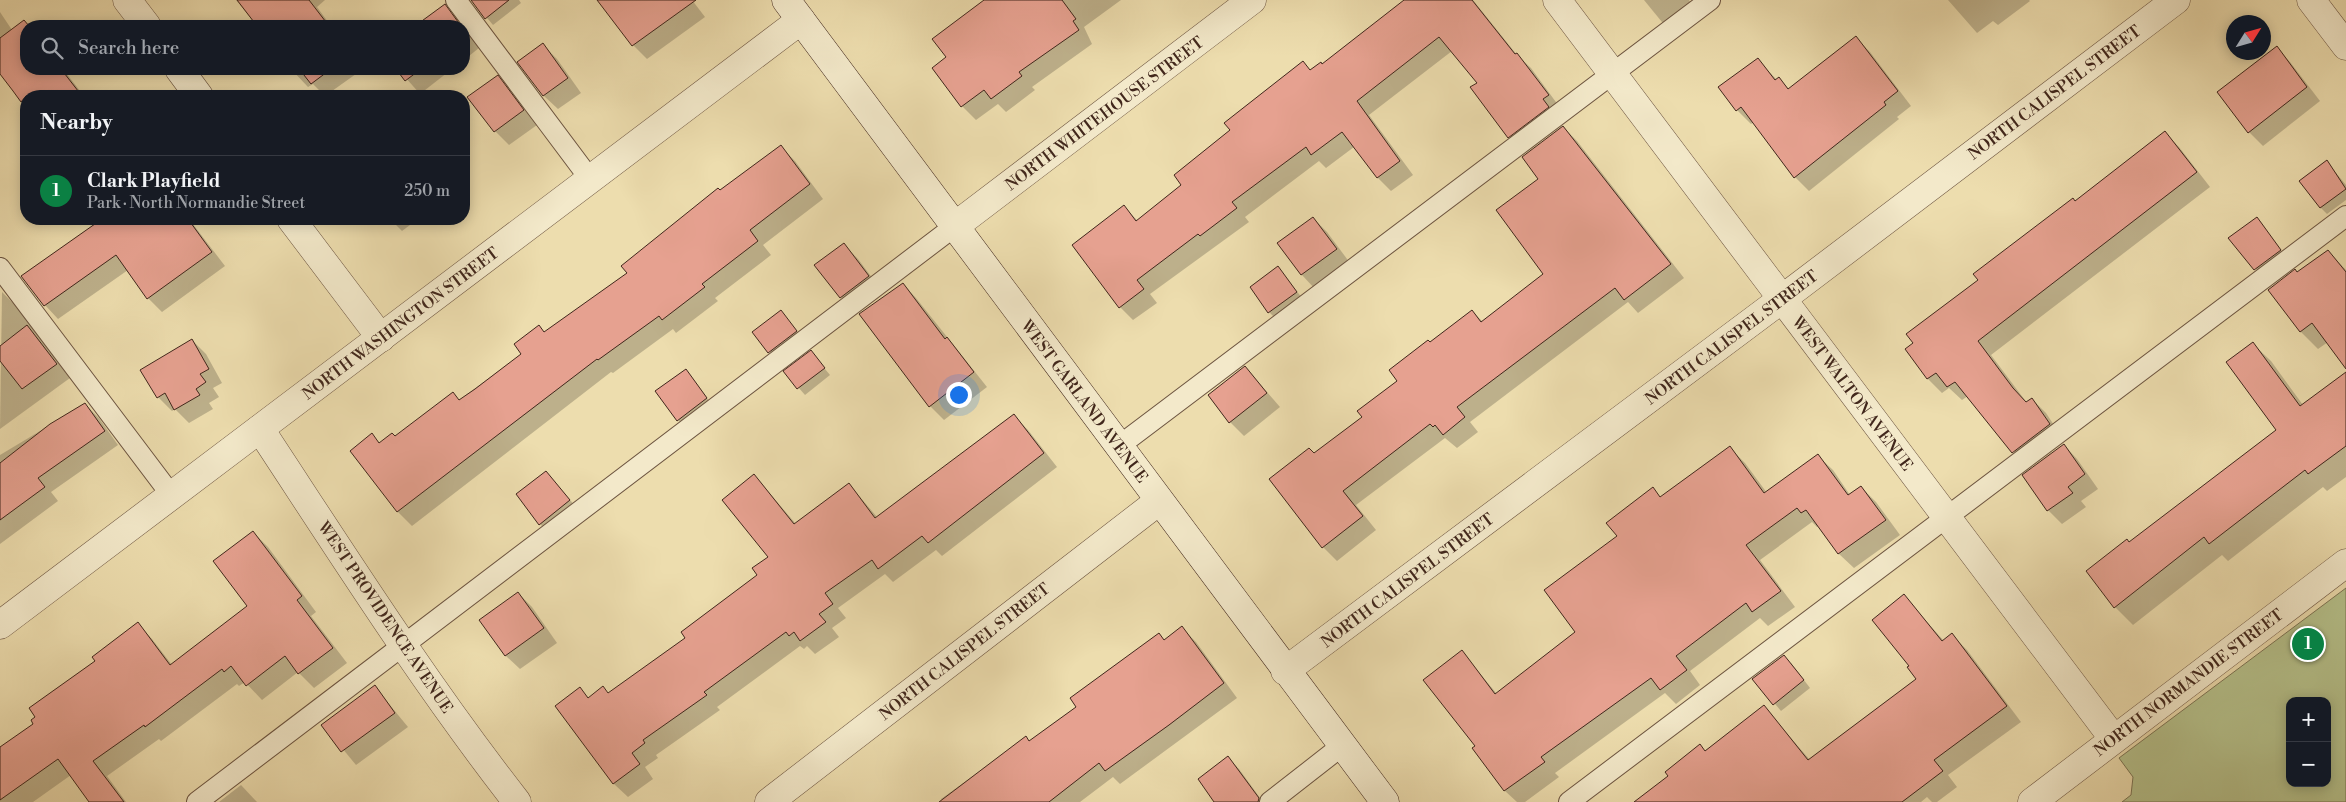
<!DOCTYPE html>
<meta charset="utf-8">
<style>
:root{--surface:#171b24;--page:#242831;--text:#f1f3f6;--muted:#9ea1a6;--line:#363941;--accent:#0b8043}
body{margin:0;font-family:"Libre Bodoni",serif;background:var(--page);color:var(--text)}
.controls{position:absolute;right:15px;bottom:15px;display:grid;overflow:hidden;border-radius:10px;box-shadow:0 2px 12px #0003}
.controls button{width:45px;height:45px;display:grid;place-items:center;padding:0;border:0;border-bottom:1px solid var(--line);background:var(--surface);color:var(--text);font:25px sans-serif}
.compass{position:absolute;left:2226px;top:15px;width:45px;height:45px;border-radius:50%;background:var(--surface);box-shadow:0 2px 12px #0003;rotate:53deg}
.you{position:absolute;left:958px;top:394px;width:18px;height:18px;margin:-12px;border:4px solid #fff;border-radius:50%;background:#1a73e8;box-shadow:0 0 0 8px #1a73e833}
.badge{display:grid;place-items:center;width:32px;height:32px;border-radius:50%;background:var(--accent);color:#fff;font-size:16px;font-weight:700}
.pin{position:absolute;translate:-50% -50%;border:2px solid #fff;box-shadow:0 1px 5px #0006}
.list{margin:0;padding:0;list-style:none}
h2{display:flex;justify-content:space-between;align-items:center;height:65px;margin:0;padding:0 20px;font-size:21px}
h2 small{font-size:16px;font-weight:400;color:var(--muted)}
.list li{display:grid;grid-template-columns:32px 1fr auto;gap:15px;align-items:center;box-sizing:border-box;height:70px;padding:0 20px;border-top:1px solid var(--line)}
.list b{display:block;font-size:19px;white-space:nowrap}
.list p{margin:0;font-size:16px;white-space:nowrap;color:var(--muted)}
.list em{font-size:16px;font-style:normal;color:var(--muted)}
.icon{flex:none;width:28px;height:28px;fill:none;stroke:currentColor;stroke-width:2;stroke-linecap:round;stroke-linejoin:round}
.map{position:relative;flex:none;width:2346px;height:802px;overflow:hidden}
.search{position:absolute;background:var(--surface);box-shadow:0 2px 12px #0003;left:20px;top:20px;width:450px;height:55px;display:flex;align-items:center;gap:12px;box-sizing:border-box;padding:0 18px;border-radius:20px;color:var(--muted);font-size:19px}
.panel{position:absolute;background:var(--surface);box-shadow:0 2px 12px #0003;left:20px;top:90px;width:450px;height:135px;border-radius:20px}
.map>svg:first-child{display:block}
.green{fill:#b6c28c;stroke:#7c7454;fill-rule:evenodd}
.shadow{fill:#0003}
.building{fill:#e6a190;stroke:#41271c}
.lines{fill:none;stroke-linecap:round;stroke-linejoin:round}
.lane-casing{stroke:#6c5440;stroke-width:22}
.street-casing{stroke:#6c5440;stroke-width:29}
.secondary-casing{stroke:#41271c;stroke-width:29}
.lane{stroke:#f3e9ca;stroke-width:20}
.street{stroke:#f3e9ca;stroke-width:28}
.secondary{stroke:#f3e9ca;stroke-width:28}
.labels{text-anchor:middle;stroke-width:5;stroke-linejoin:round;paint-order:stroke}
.street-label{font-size:16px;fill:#41271c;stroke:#f3e9ca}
</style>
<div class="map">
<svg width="2346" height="802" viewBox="0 0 2346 802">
<rect width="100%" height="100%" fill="#edddae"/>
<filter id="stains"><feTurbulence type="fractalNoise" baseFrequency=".004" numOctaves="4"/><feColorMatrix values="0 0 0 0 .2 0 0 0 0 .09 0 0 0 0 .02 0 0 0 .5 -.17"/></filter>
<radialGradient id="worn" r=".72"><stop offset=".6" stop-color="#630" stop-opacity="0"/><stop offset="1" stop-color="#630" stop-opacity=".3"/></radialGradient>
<path class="green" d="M2346,588V802H2122L2131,795L2133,777L2119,758ZM2290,701H2327V783H2290Z"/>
<g class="shadow">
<path d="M236,0H325L317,7L331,26H257Z"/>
<path d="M472,0H519L521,3L493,25Z"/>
<path d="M599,0H692L705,17L647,59L633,45Z"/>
<path d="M987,0H1121L1084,27L1092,44L1032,87L1035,90L1006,112L998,104L976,120L962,106L948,57Z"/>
<path d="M1406,0H1473L1517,55L1531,68L1561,109L1522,150L1509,137L1478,83L1452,51L1369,115L1413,175L1391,191L1378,178L1354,147L1326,168L1319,161L1245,217L1249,222L1150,294L1157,303L1133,320L1120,307L1124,207L1138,221L1183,185L1232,130L1303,63L1311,71L1322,65Z"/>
<path d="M1644,0H1689L1693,6L1666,27Z"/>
<path d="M1948,0H2029L2030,1L1998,25L1993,21L1977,33Z"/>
<path d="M445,6L464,26H417Z"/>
<path d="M0,12L12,30L24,21L29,26H26V69H63L84,96H26V107L0,72Z"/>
<path d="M464,26L479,48L464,60Z"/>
<path d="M1856,38L1870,52L1911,106L1897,117L1899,119L1809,191L1795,177L1754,122L1751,124L1737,110L1758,60L1777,80L1779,79L1789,89Z"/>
<path d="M543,45L557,59L581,93L558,109L544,96L519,62Z"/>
<path d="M2277,48L2290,62L2320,101L2263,146L2249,132Z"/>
<path d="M291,69H363L325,96L313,84L308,87Z"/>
<path d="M398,69H452L420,94Z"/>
<path d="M498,77L511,91L537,125L509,145L495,131Z"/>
<path d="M1563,127L1577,141L1684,278L1638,313L1628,302L1470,422L1478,432L1457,448L1445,438L1356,505L1376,530L1337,561L1323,547L1270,480L1315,455L1364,418L1399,381L1430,343L1472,311L1483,322L1545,274L1540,179Z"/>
<path d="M2165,133L2179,147L2210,187L1991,355L2027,403L2032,399L2046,413L2063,439L2027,466L1968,396L1962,400L1949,388L1942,393L1928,379L1907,349L1980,281Z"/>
<path d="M26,141V152L21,145Z"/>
<path d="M781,147L795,161L823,199L763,245L771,255L715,298L718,301L676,333L673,329L613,373L611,372L412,526L398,512L352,451L372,435L381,444L395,438L453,394L459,400L522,354L539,326L545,333L629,274L720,192Z"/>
<path d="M2327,162L2346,185V200L2327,214L2320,207Z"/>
<path d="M1313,218L1327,232L1350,263L1315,289L1302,275L1279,243Z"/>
<path d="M96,219H189L225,266L162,312L148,298L128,270L58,319L45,305L99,222Z"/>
<path d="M390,219H418L402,231Z"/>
<path d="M2257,219L2287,258L2262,276L2230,238Z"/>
<path d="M844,245L858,259L882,291L855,311L841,297Z"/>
<path d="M2328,251L2346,270V367L2328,342L2318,349L2300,331L2297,273Z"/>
<path d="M1278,268L1303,299L1276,319L1269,312Z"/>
<path d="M903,284L916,298L987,387L944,420L930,406Z"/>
<path d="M2,292L16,306L70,378L0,429Z"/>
<path d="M780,311L810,346L783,366L754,332Z"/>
<path d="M192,340L206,354L222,383L213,388L219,397L209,403L213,409L189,423L175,409L172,411L158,397Z"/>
<path d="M2253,344L2271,361L2303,405L2346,374V477L2327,491L2323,487L2228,561L2222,555L2133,625L2115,607L2088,571L2129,544L2277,430Z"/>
<path d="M811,352L830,375L805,395L785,372Z"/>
<path d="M1245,367L1280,407L1244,436L1230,422Z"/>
<path d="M692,378L713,406L685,427L678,420Z"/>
<path d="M85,404L99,418L118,445L51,492L58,501L0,544V455Z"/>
<path d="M1014,416L1028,430L1057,467L942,556L936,550L893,582L885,574L838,608L846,618L832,628L839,637L815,654L807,646L804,649L800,646L717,707L720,710L656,755L658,758L645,767L653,779L628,797L614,784L557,706L580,689L589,698L603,688L608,694L687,638L759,575L770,557L754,475L796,524L849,484L877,517Z"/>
<path d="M2064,445L2077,459L2098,489L2081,501L2086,507L2062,524L2048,510Z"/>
<path d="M1730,448L1745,463L1767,493L1818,456L1833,470L1850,495L1861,487L1876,502L1900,535L1854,568L1839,554L1819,526L1817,527L1812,522L1760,560L1795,607L1768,626L1760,618L1690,671L1700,685L1676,704L1665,693L1555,773L1559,777L1525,802H1517L1505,791L1474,748L1477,746L1462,652L1497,694L1577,632L1618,536L1653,489L1661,498Z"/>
<path d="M546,472L583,515L554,538L540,524Z"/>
<path d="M253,532L268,547L316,612L311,616L347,663L314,688L298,672L262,700L245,682L239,686L237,684L161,741L159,739L107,776L126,802H90L71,775L33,802H0V749L35,724L138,624L152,639L172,665L249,606Z"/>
<path d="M518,593L532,607L557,643L520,669L506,656L481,620Z"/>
<path d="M1904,596L1944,641L1952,635L1967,650L2021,722L1948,775L1957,787L1937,802H1932L1927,797L1921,802H1636L1764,707L1810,760L1917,679L1911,666Z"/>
<path d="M1182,628L1196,642L1237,698L1120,784L1113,777L1080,802H943L941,799L1026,738L1030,742L1078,707L1159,634L1165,641Z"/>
<path d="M1791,663L1810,688L1781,711L1754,679Z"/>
<path d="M375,687L408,727L356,765L323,725Z"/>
<path d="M1228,758L1239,769L1263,802H1216Z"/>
<path d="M241,785L257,802H219Z"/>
</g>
<g class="building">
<path d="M237,0H309L329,26H257Z"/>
<path d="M471,0H509L485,19Z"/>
<path d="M597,0H696L632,46Z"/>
<path d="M984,0H1062L1076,19L1073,21L1079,30L1019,72L1022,76L991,99L984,90L961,107L932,68L946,57L932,39Z"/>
<path d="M1404,0H1472L1515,54L1517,53L1549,95L1543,99L1549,107L1508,138L1470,87L1477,83L1439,37L1357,101L1400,161L1377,178L1342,132L1311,155L1306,147L1232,202L1237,208L1200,236L1198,234L1137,280L1144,289L1119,308L1072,245L1124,205L1136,221L1181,185L1174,175L1230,130L1224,123L1303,61L1310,70L1321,62L1322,64Z"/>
<path d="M445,4L461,26H415Z"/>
<path d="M24,20L29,26H26V69H61L82,96H26L21,102L13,91L0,74V38Z"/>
<path d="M1856,36L1898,91L1884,102L1886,105L1794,178L1741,107L1736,111L1718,87L1758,58L1775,80L1779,77L1788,89Z"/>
<path d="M543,43L568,78L543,96L517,62Z"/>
<path d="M2277,46L2307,87L2248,133L2217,92Z"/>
<path d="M289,69H331L311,84L300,70L293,74Z"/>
<path d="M396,69H421L405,81Z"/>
<path d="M498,75L524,110L494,132L467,97Z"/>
<path d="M1563,126L1671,264L1624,300L1615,288L1457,407L1465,417L1443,435L1435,425L1433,427L1430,424L1343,491L1363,516L1322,548L1269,479L1309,448L1314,453L1362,417L1357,411L1397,381L1389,370L1428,340L1430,342L1472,310L1481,322L1543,274L1496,210L1538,179L1522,157Z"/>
<path d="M2165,131L2197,172L1978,341L2013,388L2026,402L2032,398L2050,424L2012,453L1955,382L1947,387L1936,373L1927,379L1905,349L1913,343L1906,334L1978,280L1973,274L2073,198L2075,201Z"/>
<path d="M781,145L810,184L750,230L758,241L702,284L705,287L662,320L659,316L598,360L597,359L397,512L350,451L372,433L379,443L392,433L395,436L453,392L459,400L475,389L521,354L514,344L539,325L544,332L627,273L621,266L718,188L720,190Z"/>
<path d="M2327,160L2346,189L2320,208L2299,181Z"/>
<path d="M1313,217L1337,249L1301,275L1277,243Z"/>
<path d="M2257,217L2281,250L2254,270L2228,238Z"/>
<path d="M102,219H188L212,252L147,299L116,255L44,306L21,276Z"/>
<path d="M844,243L869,276L840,298L814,265Z"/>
<path d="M2328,250L2346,272V369L2312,323L2300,332L2268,290L2295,269L2297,272Z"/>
<path d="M1278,266L1297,292L1268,313L1250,287Z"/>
<path d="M903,283L945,339L947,337L974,372L929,407L859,314Z"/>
<path d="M781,310L797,331L768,353L752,332Z"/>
<path d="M27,325L57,364L22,389L0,361V346Z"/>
<path d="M192,339L209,369L200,374L206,382L196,389L200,395L174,410L165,393L157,398L140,370Z"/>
<path d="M2253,342L2300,406L2346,372V446L2308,474L2305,470L2209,544L2204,537L2114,608L2086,571L2127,539L2129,542L2276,430L2226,362Z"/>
<path d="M811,350L825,368L797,389L783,371Z"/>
<path d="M1245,366L1267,393L1229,423L1208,395Z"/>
<path d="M686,369L707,398L677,421L655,391Z"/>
<path d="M85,403L105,431L38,478L45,487L0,520V463L50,424Z"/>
<path d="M1014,414L1044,453L928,543L922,536L878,569L872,560L825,593L833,604L819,614L826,622L800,641L794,632L789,636L786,632L704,692L707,695L643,740L645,743L632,753L640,764L613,784L555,706L580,687L588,698L603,686L608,693L685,638L681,632L757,575L752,568L768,557L722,500L754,474L794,524L849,483L875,518Z"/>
<path d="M2064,444L2085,474L2068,487L2073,493L2047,511L2022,475Z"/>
<path d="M1730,446L1764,493L1818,454L1848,495L1861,486L1886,520L1838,554L1806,510L1801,513L1797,508L1746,545L1781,591L1752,612L1746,603L1676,656L1687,670L1660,690L1651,678L1541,757L1545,762L1504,791L1472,748L1475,746L1423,680L1462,650L1495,694L1575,632L1544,590L1617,536L1606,523L1653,487L1660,497Z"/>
<path d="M546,471L570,500L539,525L516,494Z"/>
<path d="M253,531L302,596L297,600L333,648L298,674L285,656L246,686L231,666L224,672L222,669L145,727L144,725L93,761L124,802H89L58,759L0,800V747L33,724L31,720L35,717L29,708L95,661L92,657L138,622L170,665L247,606L213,561Z"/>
<path d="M518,592L544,628L505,656L479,620Z"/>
<path d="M1904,594L1942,641L1952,633L2007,706L1934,760L1943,771L1902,802H1634L1668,776L1665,772L1700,744L1705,751L1764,705L1808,760L1916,679L1907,667L1909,666L1872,620Z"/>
<path d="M1182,626L1224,683L1169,725L1105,771L1099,763L1049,802H939L1026,736L1029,741L1076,707L1070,698L1159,633L1164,640Z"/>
<path d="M1784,655L1804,680L1773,705L1752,679Z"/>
<path d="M375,685L395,713L341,752L321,725Z"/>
<path d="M1228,756L1259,798L1258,802H1214L1198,779Z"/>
</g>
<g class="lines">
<g class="lane-casing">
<g id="lane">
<path d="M456,0L590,179"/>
<path d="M0,268L172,496"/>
<path d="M1119,446L1710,0"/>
<path d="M197,802L955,226"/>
<path d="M1270,802L1343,745"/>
<path d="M1569,802L2346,216"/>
</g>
</g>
<g class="street-casing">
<g id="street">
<path d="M127,0L147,26"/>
<path d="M1557,0L2113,738"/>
<path d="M2311,0L2346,46"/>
<path d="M179,69L199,96"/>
<path d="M291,219L381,338"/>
<path d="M955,226L1252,0"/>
<path d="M260,429C343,555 424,683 517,802"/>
<path d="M0,625L801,20"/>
<path d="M1285,671L1782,299L2176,0"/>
<path d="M769,802L1159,501"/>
<path d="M2032,802L2346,563"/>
</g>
</g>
<g class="secondary-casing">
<path id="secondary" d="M786,0L1385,802"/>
</g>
<use href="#lane" class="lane"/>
<use href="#street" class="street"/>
<use href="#secondary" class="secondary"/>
</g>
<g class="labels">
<g class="street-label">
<text transform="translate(2054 92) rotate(-37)" y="6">NORTH CALISPEL STREET</text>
<text transform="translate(1104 113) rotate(-37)" y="6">NORTH WHITEHOUSE STREET</text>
<text transform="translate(400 323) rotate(-37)" y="6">NORTH WASHINGTON STREET</text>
<text transform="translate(1731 337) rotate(-37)" y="6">NORTH CALISPEL STREET</text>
<text transform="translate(1853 393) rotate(53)" y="6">WEST WALTON AVENUE</text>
<text transform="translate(1085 401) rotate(53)" y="6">WEST GARLAND AVENUE</text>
<text transform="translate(1407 580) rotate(-37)" y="6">NORTH CALISPEL STREET</text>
<text transform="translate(386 617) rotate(56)" y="6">WEST PROVIDENCE AVENUE</text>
<text transform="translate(964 651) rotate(-38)" y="6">NORTH CALISPEL STREET</text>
<text transform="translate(2188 682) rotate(-37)" y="6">NORTH NORMANDIE STREET</text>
</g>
</g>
<rect width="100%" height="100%" filter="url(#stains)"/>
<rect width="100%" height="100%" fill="url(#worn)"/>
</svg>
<div class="controls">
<button>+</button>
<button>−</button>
</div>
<svg class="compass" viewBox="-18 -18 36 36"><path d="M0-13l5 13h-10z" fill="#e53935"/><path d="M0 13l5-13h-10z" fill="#9ea1a6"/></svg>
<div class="you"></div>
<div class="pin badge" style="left:2308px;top:644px">1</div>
<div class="search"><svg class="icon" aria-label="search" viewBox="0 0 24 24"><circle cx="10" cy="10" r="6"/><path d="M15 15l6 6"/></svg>Search here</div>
<section class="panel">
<h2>Nearby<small></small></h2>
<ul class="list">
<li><span class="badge">1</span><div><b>Clark Playfield</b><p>Park · North Normandie Street</p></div><em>250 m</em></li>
</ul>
</section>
</div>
